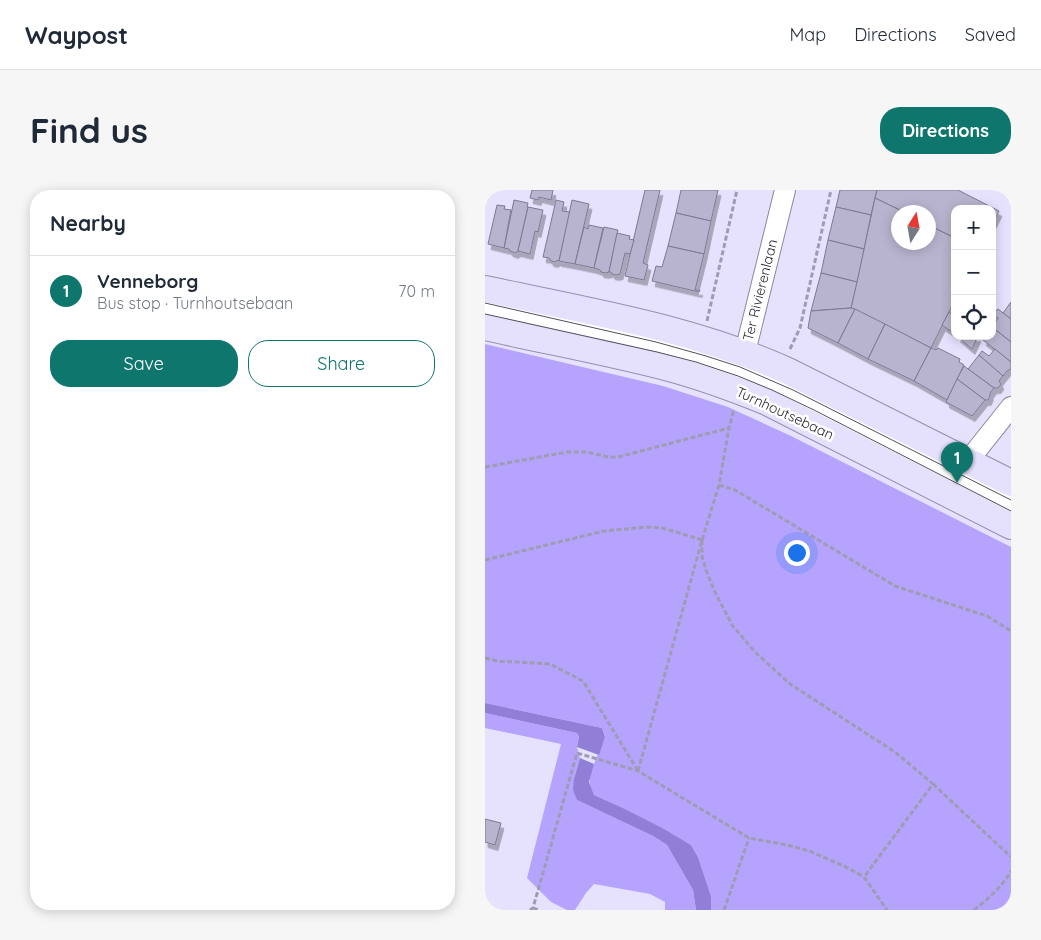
<!DOCTYPE html>
<meta charset="utf-8">
<style>
:root{--surface:#fff;--page:#f6f6f7;--text:#1f2937;--muted:#747a83;--line:#e0e1e3;--accent:#0f766e}
body{margin:0;font-family:Quicksand,sans-serif;background:var(--page);color:var(--text)}
.controls{position:absolute;right:15px;top:15px;display:grid;overflow:hidden;border-radius:10px;box-shadow:0 2px 12px #0003}
.controls button{width:45px;height:45px;display:grid;place-items:center;padding:0;border:0;border-bottom:1px solid var(--line);background:var(--surface);color:var(--text);font:25px sans-serif}
.compass{position:absolute;left:406px;top:15px;width:45px;height:45px;border-radius:50%;background:var(--surface);box-shadow:0 2px 12px #0003;rotate:11deg}
.you{position:absolute;left:311px;top:362px;width:18px;height:18px;margin:-12px;border:4px solid #fff;border-radius:50%;background:#1a73e8;box-shadow:0 0 0 8px #1a73e833}
.badge{display:grid;place-items:center;width:32px;height:32px;border-radius:50%;background:var(--accent);color:#fff;font-size:16px;font-weight:700}
.pin{position:absolute;translate:-50% -41px;filter:drop-shadow(0 1px 2px #0008)}
.pin::after{content:'';position:absolute;top:26px;width:18px;height:15px;background:inherit;clip-path:polygon(0 0,100% 0,50% 100%)}
.list{margin:0;padding:0;list-style:none}
h2{display:flex;justify-content:space-between;align-items:center;height:65px;margin:0;padding:0 20px;font-size:21px}
h2 small{font-size:16px;font-weight:400;color:var(--muted)}
.list li{display:grid;grid-template-columns:32px 1fr auto;gap:15px;align-items:center;box-sizing:border-box;height:70px;padding:0 20px;border-top:1px solid var(--line)}
.list b{display:block;font-size:19px;white-space:nowrap}
.list p{margin:0;font-size:16px;white-space:nowrap;color:var(--muted)}
.list em{font-size:16px;font-style:normal;color:var(--muted)}
.actions{display:flex;gap:10px;padding:15px 20px}
.actions a{flex:1;padding:11px 0;border:1px solid var(--accent);border-radius:20px;text-align:center;font-size:18px;color:var(--accent)}
.actions .main{background:var(--accent);color:#fff}
.icon{flex:none;width:28px;height:28px;fill:none;stroke:currentColor;stroke-width:2;stroke-linecap:round;stroke-linejoin:round}
.map{position:relative;flex:none;width:526px;height:720px;overflow:hidden;border-radius:20px}
header{display:flex;align-items:center;gap:30px;box-sizing:border-box;height:70px;padding:0 25px;background:var(--surface);border-bottom:1px solid var(--line)}
header strong{font-size:24px}
nav{display:flex;gap:28px;margin-inline-start:auto;font-size:18px}
.intro{display:flex;align-items:center;justify-content:space-between;box-sizing:border-box;height:120px;padding:0 30px}
h1{margin:0;font-size:35px}
.button{padding:12px 22px;border-radius:20px;background:var(--accent);color:#fff;font-size:18px;font-weight:700}
main{display:flex;gap:30px;padding:0 30px}
aside{flex:1;background:var(--surface);border-radius:20px;box-shadow:0 2px 12px #0003}
.map>svg:first-child{display:block}
.forest{fill:#b5a3fe}
.water{fill:#917ed6}
.building{fill:#b8b4cf;stroke:#7d7992;filter:url(#shadow)}
.lines{fill:none;stroke-linecap:round;stroke-linejoin:round}
.minor-casing{stroke:#8b87a0;stroke-width:22}
.major-casing{stroke:#948fb0;stroke-width:28}
.path{stroke:#9f9cb1;stroke-width:3;stroke-dasharray:5 2.5;stroke-linecap:butt}
.minor{stroke:#fff;stroke-width:20}
.major{stroke:#e5e0fb;stroke-width:26}
.tram{stroke:#52505f;stroke-width:1}
.labels{text-anchor:middle;stroke-width:5;stroke-linejoin:round;paint-order:stroke}
.street-label{font-size:14px;fill:#201f29;stroke:#fff}
</style>
<header>
<strong>Waypost</strong>
<nav><a>Map</a><a>Directions</a><a>Saved</a></nav>
</header>
<div class="intro"><h1>Find us</h1><a class="button">Directions</a></div>
<main>
<aside>
<h2>Nearby<small></small></h2>
<ul class="list">
<li><span class="badge">1</span><div><b>Venneborg</b><p>Bus stop · Turnhoutsebaan</p></div><em>70 m</em></li>
</ul>
<div class="actions"><a class="main">Save</a><a>Share</a></div>
</aside>
<div class="map">
<svg width="526" height="720" viewBox="0 0 526 720">
<defs>
<filter id="shadow"><feDropShadow dx="3" dy="5.5" stdDeviation="0" flood-color="#0004"/></filter>
</defs>
<rect width="100%" height="100%" fill="#e6e2fe"/>
<g class="forest">
<path d="M0,154L178,196L243,217L306,246L526,357V720H226V706L213,667L206,655L138,618L109,605C108,602 105,597 105,594C103,583 116,558 120,547L117,538L0,513Z"/>
<path d="M0,523L92,543L94,547L92,557L95,568L89,589L92,610L113,620L168,646L182,655L208,700L211,720H180V712L165,704L109,694L101,703L90,720H82L66,712L42,688L76,554L0,538Z"/>
</g>
<g class="water">
<path d="M0,513L117,538L120,547L114,565L92,557L94,547L92,543L0,523Z"/>
<path d="M95,568L109,574L104,592L109,605L138,618L177,638L206,655L213,667L226,706V720H211L208,700L182,655L168,646L113,620L92,610L88,600L89,589Z"/>
</g>
<g class="building">
<path d="M47,0H68L66,10L54,7L53,10L45,8Z"/>
<path d="M160,0H175L158,73L163,75L159,90L140,86Z"/>
<path d="M196,0H233L226,31L191,23Z"/>
<path d="M355,0H392L386,25L351,17Z"/>
<path d="M392,0H473L514,21L507,35V19H470V48L443,35V22H419L390,8Z"/>
<path d="M390,8L419,22H413V52H443V35L470,48V110L446,158L366,118Z"/>
<path d="M29,10L43,13L42,17H43L33,61L30,63L25,61L24,59L19,58Z"/>
<path d="M71,10L79,12L77,21L85,22L74,71L73,70L70,72L66,71L64,68L58,67Z"/>
<path d="M87,10L104,14L90,74L74,71Z"/>
<path d="M12,15L20,16L19,19L26,20L19,58L3,54Z"/>
<path d="M43,17L58,20L53,42L50,41L45,64L33,61Z"/>
<path d="M351,17L386,25L379,59L343,50Z"/>
<path d="M191,23L226,31L219,64L183,56Z"/>
<path d="M104,35L118,38L109,78L90,74L99,37L103,39Z"/>
<path d="M119,37L133,40L124,82L121,83L116,82L115,80L109,78Z"/>
<path d="M132,43L145,46L144,49L149,50L145,64L140,63L135,84L131,85L127,84L126,82H124Z"/>
<path d="M343,50L379,59L372,92L336,83Z"/>
<path d="M183,56L219,64L210,100H215L214,102L167,91L171,76L177,77Z"/>
<path d="M336,83L372,92L366,118L326,121Z"/>
<path d="M526,112V129L518,123Z"/>
<path d="M366,118L370,119L353,153L323,138L326,121Z"/>
<path d="M370,119L400,134L383,169L353,153Z"/>
<path d="M513,119L526,129V152L507,137L513,128L507,124Z"/>
<path d="M464,122L470,127V144L457,135Z"/>
<path d="M400,134L446,158L429,191L383,169Z"/>
<path d="M507,137L526,152V172L498,150L501,146H507Z"/>
<path d="M472,146H493L487,159Z"/>
<path d="M446,158L451,160L453,158L475,169L474,172L479,175L462,210L429,191Z"/>
<path d="M510,159L526,172V179L522,181L518,186L494,165L497,161L504,166Z"/>
<path d="M494,165L518,186L514,191L516,194L513,198H509L483,179Z"/>
<path d="M479,176L509,198L505,203V206L503,210H500L472,189Z"/>
<path d="M472,189L500,210L487,226L461,212Z"/>
<path d="M0,629L16,633L10,655L0,652Z"/>
</g>
<g class="lines">
<g class="minor-casing">
<g id="minor">
<path d="M0,118C40,127 80,136 120,145C177,158 235,172 289,196L526,315"/>
<path d="M255,178L263,150L300,0"/>
<path d="M483,271L526,217"/>
</g>
</g>
<g class="major-casing">
<g id="major">
<path d="M0,99C103,121 209,138 305,182L526,293"/>
<path d="M0,137C61,151 123,162 184,178C217,187 250,199 282,212L526,336"/>
</g>
</g>
<g class="path">
<path d="M222,131L252,0"/>
<path d="M305,159L315,138L346,0"/>
<path d="M0,277L82,262H102L123,267H133L244,238"/>
<path d="M234,295L250,300L410,396L502,426L526,441"/>
<path d="M217,350V366L221,380L229,400L247,435L270,462L305,494L410,562L448,594L379,687L402,720"/>
<path d="M0,370L119,341L163,337L177,338L188,341L217,350"/>
<path d="M0,468L12,471L65,474L98,491L153,581"/>
<path d="M153,581L217,350L234,295L244,238L249,219"/>
<path d="M448,594L526,667"/>
<path d="M48,718L54,720"/>
<path d="M45,720L48,718L92,563L153,581L264,648L302,655L324,661L363,678L379,687"/>
<path d="M239,720L264,648"/>
<path d="M489,720C503,709 517,697 526,681"/>
</g>
<use href="#minor" class="minor"/>
<use href="#major" class="major"/>
<g class="tram">
<path d="M0,113L171,152L221,166L255,177L308,200L526,310"/>
<path d="M0,124L172,162L211,172L253,186L287,200L329,220L526,321"/>
</g>
</g>
<g class="labels">
<g class="street-label">
<text transform="translate(275 100) rotate(-76)" y="5">Ter Rivierenlaan</text>
<text transform="translate(300 223) rotate(25)" y="5">Turnhoutsebaan</text>
</g>
</g>
</svg>
<div class="controls">
<button>+</button>
<button>−</button>
<button><svg class="icon" aria-label="locate" viewBox="0 0 24 24"><circle cx="12" cy="12" r="6"/><path d="M12 2v4M12 18v4M2 12h4M18 12h4"/></svg></button>
</div>
<svg class="compass" viewBox="-18 -18 36 36"><path d="M0-13l5 13h-10z" fill="#e53935"/><path d="M0 13l5-13h-10z" fill="#747a83"/></svg>
<div class="you"></div>
<div class="pin badge" style="left:472px;top:293px">1</div>
</div>
</main>
